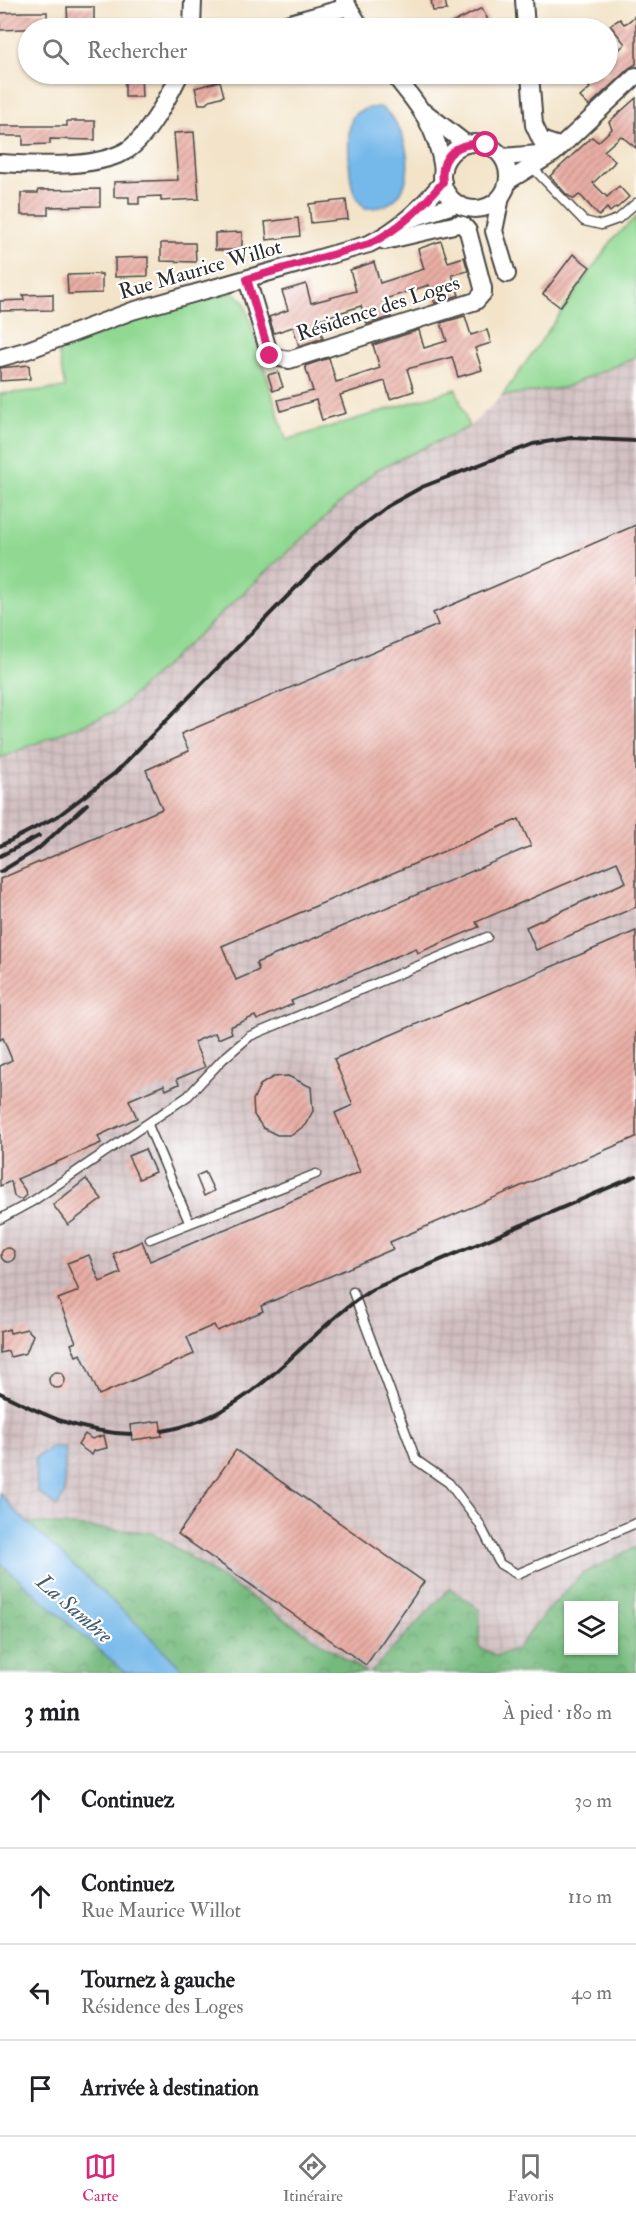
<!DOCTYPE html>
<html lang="fr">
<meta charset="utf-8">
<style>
:root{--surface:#fff;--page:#f2f2f2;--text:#202124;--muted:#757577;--line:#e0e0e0;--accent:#db2777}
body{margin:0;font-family:"IM FELL Double Pica",serif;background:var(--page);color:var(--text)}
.controls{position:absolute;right:18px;bottom:18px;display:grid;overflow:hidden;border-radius:0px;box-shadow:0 2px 4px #0004}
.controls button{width:54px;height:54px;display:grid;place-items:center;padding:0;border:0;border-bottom:2px solid var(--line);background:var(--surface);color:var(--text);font:30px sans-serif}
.stop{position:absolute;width:18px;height:18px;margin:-14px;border:4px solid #db2777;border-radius:50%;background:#fff}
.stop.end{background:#db2777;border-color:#fff;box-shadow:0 2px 6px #0008}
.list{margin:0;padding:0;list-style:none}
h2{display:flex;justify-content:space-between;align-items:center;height:78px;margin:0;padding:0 24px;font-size:26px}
h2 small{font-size:20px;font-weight:400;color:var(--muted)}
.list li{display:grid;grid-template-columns:39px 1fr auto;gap:18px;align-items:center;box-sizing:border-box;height:96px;padding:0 24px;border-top:2px solid var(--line)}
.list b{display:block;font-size:22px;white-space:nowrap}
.list p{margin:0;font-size:20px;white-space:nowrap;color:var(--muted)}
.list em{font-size:20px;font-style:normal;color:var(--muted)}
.icon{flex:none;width:33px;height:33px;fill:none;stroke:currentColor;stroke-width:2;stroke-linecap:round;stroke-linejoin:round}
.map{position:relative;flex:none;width:636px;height:1673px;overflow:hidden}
.search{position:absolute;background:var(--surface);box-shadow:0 2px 4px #0004;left:18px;right:18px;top:18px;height:66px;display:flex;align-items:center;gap:15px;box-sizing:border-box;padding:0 21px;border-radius:33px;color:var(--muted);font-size:22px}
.sheet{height:462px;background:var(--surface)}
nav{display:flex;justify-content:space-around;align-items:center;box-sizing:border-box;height:84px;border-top:2px solid var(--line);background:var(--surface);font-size:16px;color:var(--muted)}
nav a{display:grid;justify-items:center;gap:3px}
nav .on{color:var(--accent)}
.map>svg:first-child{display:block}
.industrial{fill:url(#industrial-grid);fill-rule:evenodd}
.green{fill:#91d993;stroke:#5e825f;stroke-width:1.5}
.forest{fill:url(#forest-crowns);stroke:#507254;stroke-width:1.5;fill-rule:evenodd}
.water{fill:#74b8ea;stroke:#50728a;stroke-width:1.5}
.building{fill:url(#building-hatch);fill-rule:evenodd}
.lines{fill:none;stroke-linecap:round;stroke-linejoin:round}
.lane-casing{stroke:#494743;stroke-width:11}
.street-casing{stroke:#494743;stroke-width:20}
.lane{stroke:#fff;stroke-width:8}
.street{stroke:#fff;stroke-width:16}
.rail{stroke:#2b2b2b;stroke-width:4}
.route{stroke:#db2777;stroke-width:8}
.labels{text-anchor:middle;stroke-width:4.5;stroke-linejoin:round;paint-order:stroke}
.street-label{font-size:21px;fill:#2b2b2b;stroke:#fff}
.water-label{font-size:22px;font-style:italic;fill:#455c6e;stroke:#fff}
</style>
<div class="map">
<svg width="636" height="1673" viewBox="0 0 636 1673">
<defs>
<pattern id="industrial-grid" width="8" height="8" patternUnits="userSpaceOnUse" patternTransform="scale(1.5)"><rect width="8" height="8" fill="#d2bfc1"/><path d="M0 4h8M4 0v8" fill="none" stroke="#b4a4a6"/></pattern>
<pattern id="forest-crowns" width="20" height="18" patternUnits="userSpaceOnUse" patternTransform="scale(1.5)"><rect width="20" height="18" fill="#74b97d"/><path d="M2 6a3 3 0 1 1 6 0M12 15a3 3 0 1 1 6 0" fill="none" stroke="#5f9767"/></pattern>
<pattern id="building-hatch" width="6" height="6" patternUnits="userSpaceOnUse" patternTransform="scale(1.5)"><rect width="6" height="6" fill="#eaafa6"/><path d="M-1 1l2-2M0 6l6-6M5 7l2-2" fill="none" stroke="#be8f87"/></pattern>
</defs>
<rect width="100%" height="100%" fill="#fff"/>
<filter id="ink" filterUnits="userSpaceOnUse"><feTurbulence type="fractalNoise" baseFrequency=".0167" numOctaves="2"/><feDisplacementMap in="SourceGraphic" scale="12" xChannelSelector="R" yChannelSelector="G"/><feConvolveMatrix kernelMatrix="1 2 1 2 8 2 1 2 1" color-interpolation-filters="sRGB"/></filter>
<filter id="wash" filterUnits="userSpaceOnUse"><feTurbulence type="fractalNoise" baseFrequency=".008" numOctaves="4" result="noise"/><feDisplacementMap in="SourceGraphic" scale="24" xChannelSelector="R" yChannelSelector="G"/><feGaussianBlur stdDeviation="1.35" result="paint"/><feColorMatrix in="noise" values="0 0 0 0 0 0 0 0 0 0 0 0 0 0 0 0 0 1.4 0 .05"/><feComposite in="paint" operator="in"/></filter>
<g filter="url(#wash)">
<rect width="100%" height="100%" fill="#f3e4c9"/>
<path class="industrial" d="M636,357V1673H186L141,1628L16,1512L0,1493V758L116,711L376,470L469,427L502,396L563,388ZM568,1606H614V1650H568Z"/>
<g class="green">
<path d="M636,217V357L563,388L502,396L613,239Z"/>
<path d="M234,293L244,301L286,440L456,389L469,427L376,470L116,711L0,758V394L65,388L58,351C115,329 173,300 234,293Z"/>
</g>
<g class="forest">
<path d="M26,1522L153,1533L367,1673H186L141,1628Z"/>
<path d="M636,1547V1673H370L450,1588L480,1610L479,1647L497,1656L518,1648L543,1615L582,1574ZM568,1606H614V1650H568Z"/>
<path d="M0,1563L126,1673H0Z"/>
</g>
<g class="water">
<path d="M380,107C414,127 425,212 365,208C361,204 356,199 354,193C349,179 345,126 354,115C361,108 371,108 380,107Z"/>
<path d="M52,1447L65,1448L64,1495L57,1507L37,1491L35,1458Z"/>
<path d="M0,1493L16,1512L141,1628L186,1673H126L0,1563Z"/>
</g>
<g id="blocks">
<g class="building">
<path d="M431,0H445L447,10L433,11Z"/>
<path d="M67,7H94V28H68Z"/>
<path d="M482,8L492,28H442Z"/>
<path d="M23,12H47V28L0,30V13Z"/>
<path d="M636,15V64L629,68L589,106L580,97L590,88L577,74H608V60L625,44L610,25L620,19L624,24L628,22Z"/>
<path d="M125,74H141L142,97H125Z"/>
<path d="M220,81L224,96L210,100L206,104H199L195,88Z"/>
<path d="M636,98V148L621,136L604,151L615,161L613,164L593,183L607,197L619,186L629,197L617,208L616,207L610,212L607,208L599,216L582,197L579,195L574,199L567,195L550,176L592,137L598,142L612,129L609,122Z"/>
<path d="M67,121H95V140L50,139V144L23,145V136H0V126H67Z"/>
<path d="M194,132L199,199L161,201V196L139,197V204H129V197H114V182L178,180L174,133Z"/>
<path d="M100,189V206L48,207V215H21V193H38V190Z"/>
<path d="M346,200L348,219L311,223L309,204Z"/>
<path d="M298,218L300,236L267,240L265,222Z"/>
<path d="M242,232V250H215V233Z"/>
<path d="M441,241L448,262L464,257L468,271L452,275L459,295L435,303L429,285L385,299L391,317L367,324L361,306L317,320L323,338L299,346L293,327L274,333L269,317L288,310L282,291L306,284L311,303L356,291L350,270L374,262L380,283L424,269L418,249Z"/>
<path d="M161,243H195L196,262L161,261Z"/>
<path d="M573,254L590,267L560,307L543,294Z"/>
<path d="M148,257V276L115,277V258Z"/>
<path d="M102,274V293L68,294L67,275Z"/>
<path d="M53,294V310L0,311V301L24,300L23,295Z"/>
<path d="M465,316L471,335L487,330L491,343L475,348L482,370L458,377L452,357L407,369L414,391L390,399L385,381L340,395L346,413L322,420L316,400L281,411L278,400L313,391L305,366L329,358L336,382L347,379L380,368L373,345L419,330L424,348L447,341L441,323Z"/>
<path d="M29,365L30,379L0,381V368Z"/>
<path d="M278,372L283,387L273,391L268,375Z"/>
<path d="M636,525V907L536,950L526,927L626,882L617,862L476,922L479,927L418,953L416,948L291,1001L293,1004L257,1020L255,1016L230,1027L232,1033L218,1039L215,1033L194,1042L205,1067L177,1079L179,1084L166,1090L164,1085L129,1100L137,1118L98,1136L101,1143L17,1179L25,1190L26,1195L22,1199H18L14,1196L11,1181L0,1186V1066L12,1060L3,1038L0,1040V879L162,809L146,770L189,751L181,734L438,625L433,613ZM519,819L531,846L256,963L259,970L236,980L222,946Z"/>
<path d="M636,931V1137L390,1242L393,1249L261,1306L263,1311L217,1331L214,1325L187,1337L194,1354L99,1395L81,1354L76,1356L71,1344L76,1342L58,1299L79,1291L67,1263L89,1255L100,1282L121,1273L113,1254L142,1241L150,1261L360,1172L335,1113L353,1105L334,1059Z"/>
<path d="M288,1076L311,1087L313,1111L305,1125L292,1135H277L263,1128L254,1115L253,1100L260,1085L273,1077Z"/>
<path d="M145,1149L155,1172L139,1179L128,1156Z"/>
<path d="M205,1172L214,1191L204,1196L196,1176Z"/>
<path d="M86,1179L102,1199L68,1225L53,1205Z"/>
<circle cx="8" cy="1255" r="7"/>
<path d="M9,1329L10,1333L27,1329L33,1335L26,1353L10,1357L8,1351L0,1353V1332Z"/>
<circle cx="57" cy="1380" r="8"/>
<path d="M160,1421L162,1436L132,1440L130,1425Z"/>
<path d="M85,1434L92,1439L104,1435L107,1448L94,1451L92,1455L78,1445Z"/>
<path d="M236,1450L424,1582L366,1665L178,1534Z"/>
</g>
</g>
</g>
<g filter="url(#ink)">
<use href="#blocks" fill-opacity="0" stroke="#494743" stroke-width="1.5"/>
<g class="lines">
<g class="lane-casing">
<g id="lane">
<path d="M531,166L584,221L601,225L618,219L636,203"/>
<path d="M148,1125L189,1222"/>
<path d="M0,1219L33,1201L188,1096L223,1059L250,1036L487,937"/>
<path d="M150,1239L316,1174"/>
<path d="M353,1292L416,1460L449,1483L479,1523L500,1564L517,1574L636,1523"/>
</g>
</g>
<g class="street-casing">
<g id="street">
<path d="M344,0L361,28"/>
<path d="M524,0L526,28"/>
<path d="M192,28L193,0"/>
<path d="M272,28L348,7"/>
<path d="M393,74C419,105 437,128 443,169"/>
<path d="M530,74L534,125L541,140L559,146"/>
<path d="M426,113L466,144"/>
<circle cx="475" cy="176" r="33"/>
<path d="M503,157L550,153"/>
<path d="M0,163C36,165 91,169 124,152C146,141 169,96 180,74"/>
<path d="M508,181L554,153L636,76"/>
<path d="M501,197L494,231L507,274"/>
<path d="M410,219L457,204"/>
<path d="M247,279L270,356L289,360L476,301L483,293V288L468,231L463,225L458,224L385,241"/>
<path d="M0,358L28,350L132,311L369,244C400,229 421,208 443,182"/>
</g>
</g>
<use href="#lane" class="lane"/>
<use href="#street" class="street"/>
<g class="rail">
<path d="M0,846L58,816L115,773L311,572L356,530L386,507L422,487L533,444L571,438L636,441"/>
<path d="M0,856L39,836"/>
<path d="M0,872L38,849L87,804"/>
<path d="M0,1393C46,1416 78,1432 131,1434"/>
<path d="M162,1431C257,1416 299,1336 373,1289L636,1176"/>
</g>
</g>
</g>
<g class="lines" filter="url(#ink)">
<path class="route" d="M270,356L247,279L369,244C400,229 421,208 443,182C439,154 460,140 486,145"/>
</g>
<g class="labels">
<g class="street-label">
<text transform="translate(200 269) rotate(-16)" y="7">Rue Maurice Willot</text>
<text transform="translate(378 308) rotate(-18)" y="7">Résidence des Loges</text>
</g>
<g class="water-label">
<text transform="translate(75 1608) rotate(41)" y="8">La Sambre</text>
</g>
</g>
</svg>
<div class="controls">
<button><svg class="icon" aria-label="layers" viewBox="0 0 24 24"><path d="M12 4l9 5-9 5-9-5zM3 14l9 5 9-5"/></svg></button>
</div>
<div class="stop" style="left:486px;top:145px"></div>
<div class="stop end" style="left:270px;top:356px"></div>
<div class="search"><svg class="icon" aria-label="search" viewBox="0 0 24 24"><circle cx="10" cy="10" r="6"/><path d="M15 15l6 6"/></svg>Rechercher</div>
</div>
<section class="sheet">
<h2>3 min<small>À pied · 180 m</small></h2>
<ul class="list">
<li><svg class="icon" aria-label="ahead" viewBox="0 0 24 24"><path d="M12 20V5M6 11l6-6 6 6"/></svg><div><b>Continuez</b></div><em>30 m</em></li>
<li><svg class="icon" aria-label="ahead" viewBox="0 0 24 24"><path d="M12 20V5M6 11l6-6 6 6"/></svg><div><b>Continuez</b><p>Rue Maurice Willot</p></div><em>110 m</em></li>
<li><svg class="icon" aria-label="left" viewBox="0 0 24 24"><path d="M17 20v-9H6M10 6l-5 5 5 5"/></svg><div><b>Tournez à gauche</b><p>Résidence des Loges</p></div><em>40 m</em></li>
<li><svg class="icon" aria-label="arrive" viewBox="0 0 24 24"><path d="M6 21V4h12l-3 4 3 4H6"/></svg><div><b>Arrivée à destination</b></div></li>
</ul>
</section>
<nav>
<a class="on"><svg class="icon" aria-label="map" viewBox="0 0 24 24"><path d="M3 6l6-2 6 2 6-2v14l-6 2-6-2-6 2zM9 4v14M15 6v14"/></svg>Carte</a>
<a><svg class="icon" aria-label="directions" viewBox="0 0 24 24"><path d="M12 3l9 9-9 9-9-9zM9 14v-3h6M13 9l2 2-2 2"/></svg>Itinéraire</a>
<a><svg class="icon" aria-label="saved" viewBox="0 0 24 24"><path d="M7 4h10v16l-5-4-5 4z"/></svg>Favoris</a>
</nav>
